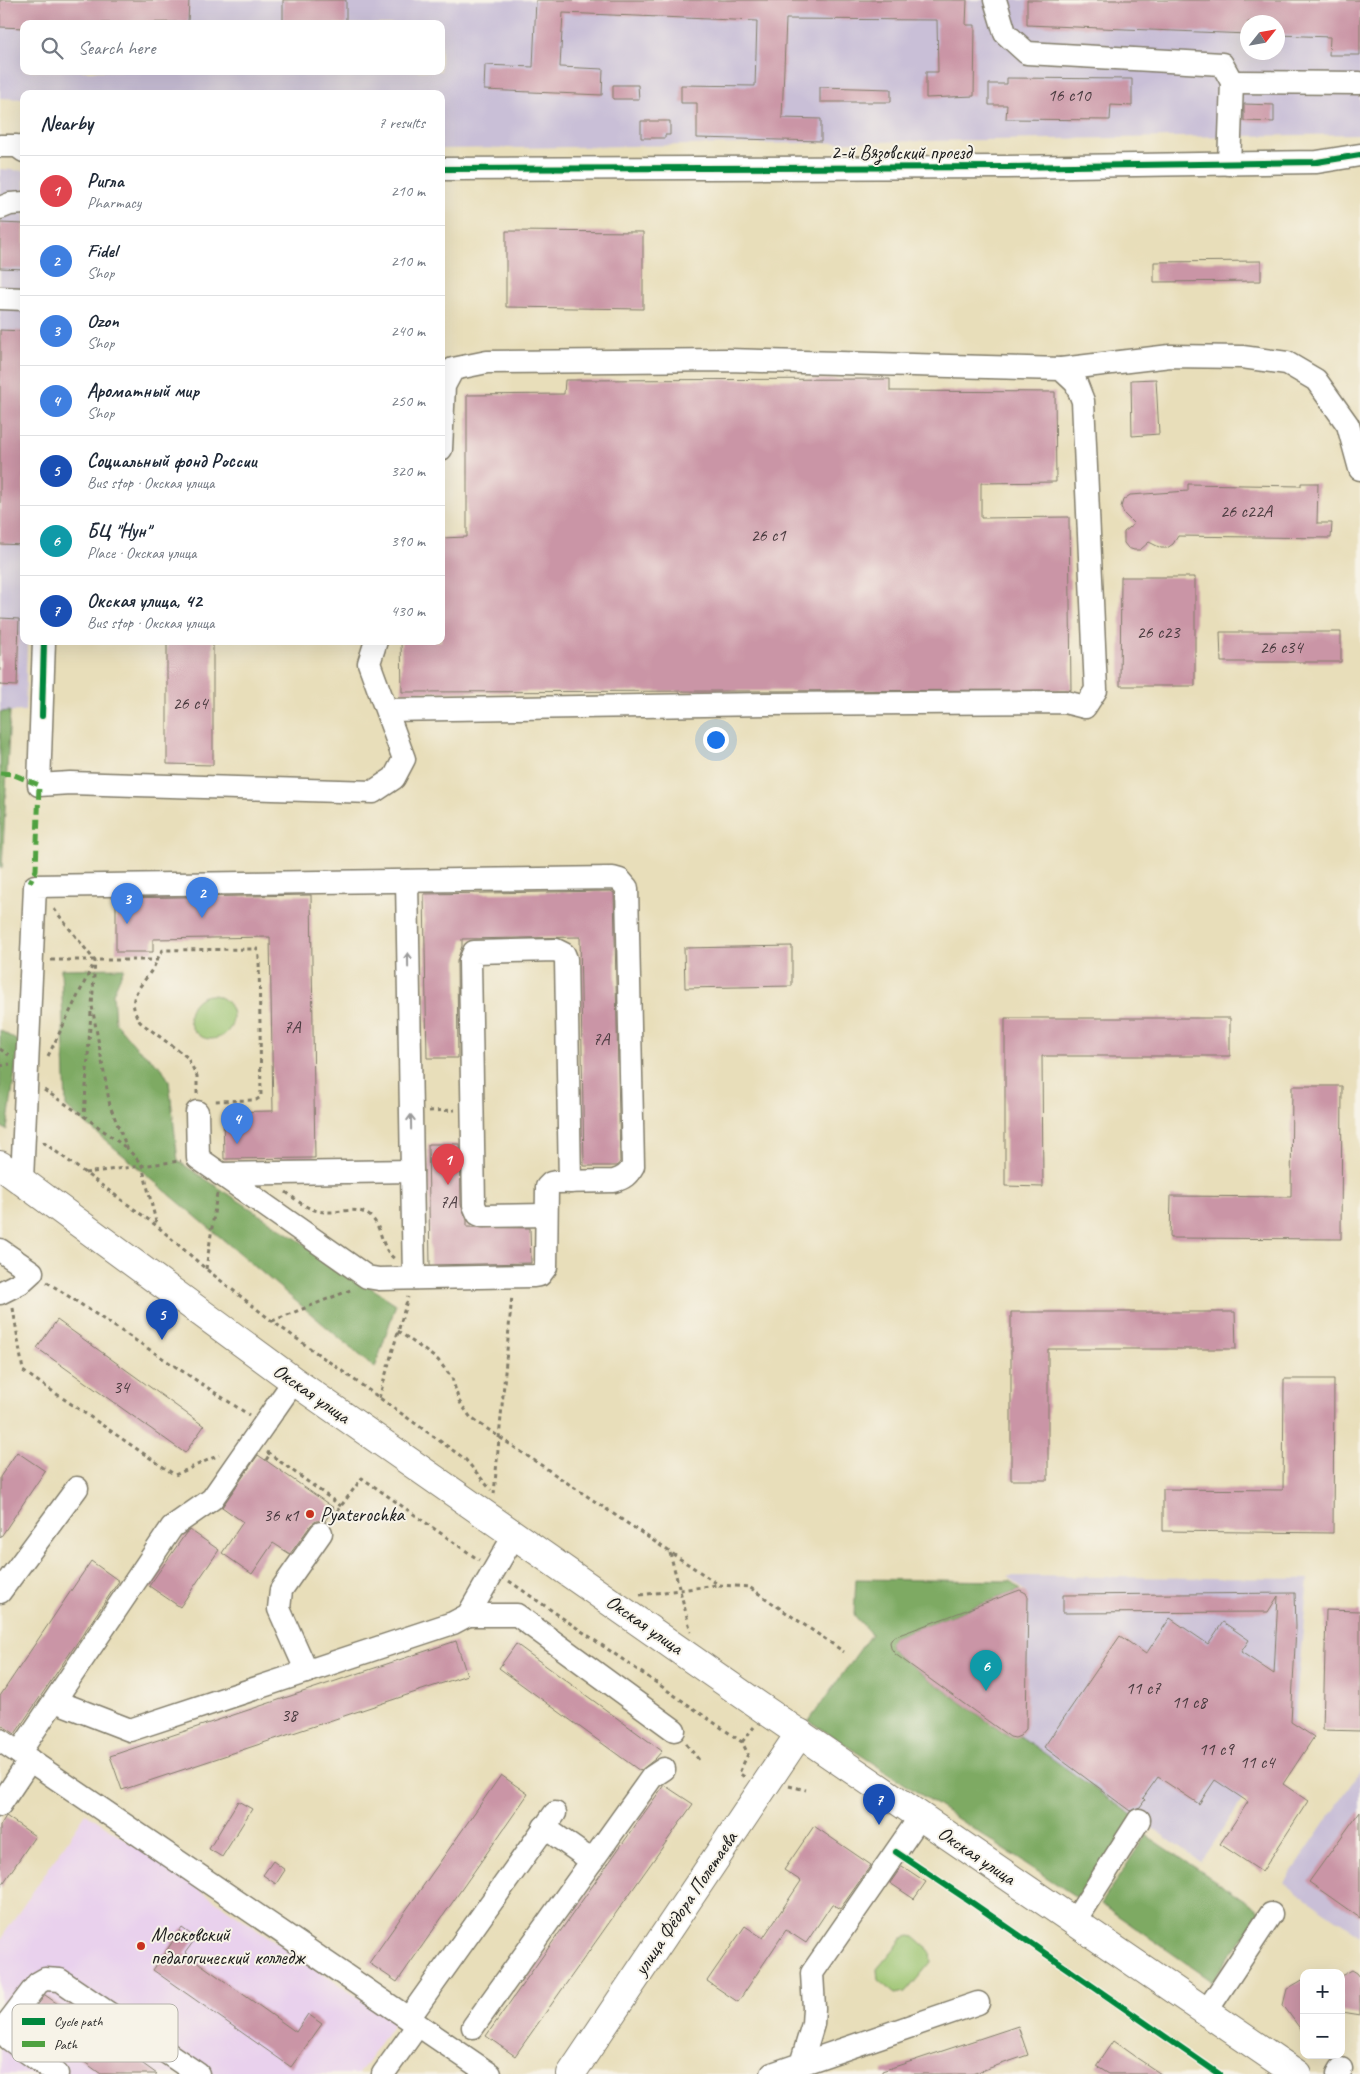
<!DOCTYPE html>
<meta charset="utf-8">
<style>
:root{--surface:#fff;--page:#f6f6f7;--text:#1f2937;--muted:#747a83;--line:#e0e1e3;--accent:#0b8043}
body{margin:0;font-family:Caveat,sans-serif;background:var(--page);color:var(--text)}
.controls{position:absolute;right:15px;bottom:15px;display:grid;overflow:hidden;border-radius:10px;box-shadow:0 5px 20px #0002}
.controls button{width:45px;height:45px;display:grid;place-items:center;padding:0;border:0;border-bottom:1px solid var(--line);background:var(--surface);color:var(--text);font:25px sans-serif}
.compass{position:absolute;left:1240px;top:15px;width:45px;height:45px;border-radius:50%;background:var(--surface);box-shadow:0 5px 20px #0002;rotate:59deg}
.you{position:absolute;left:715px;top:739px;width:18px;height:18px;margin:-12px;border:4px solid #fff;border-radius:50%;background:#1a73e8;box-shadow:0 0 0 8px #1a73e833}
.badge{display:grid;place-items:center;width:32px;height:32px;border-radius:50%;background:var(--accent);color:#fff;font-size:16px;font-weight:700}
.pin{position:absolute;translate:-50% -41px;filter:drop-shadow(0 1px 2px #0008)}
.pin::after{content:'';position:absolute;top:26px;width:18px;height:15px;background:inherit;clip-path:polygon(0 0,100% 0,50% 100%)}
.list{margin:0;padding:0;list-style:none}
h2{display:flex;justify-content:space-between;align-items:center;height:65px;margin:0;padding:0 20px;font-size:21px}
h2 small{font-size:16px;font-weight:400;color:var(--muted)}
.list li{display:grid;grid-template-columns:32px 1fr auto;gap:15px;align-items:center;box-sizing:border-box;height:70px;padding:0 20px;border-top:1px solid var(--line)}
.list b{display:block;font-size:19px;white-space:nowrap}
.list p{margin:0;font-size:16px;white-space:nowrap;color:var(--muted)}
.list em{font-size:16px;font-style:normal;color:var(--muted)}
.icon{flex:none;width:28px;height:28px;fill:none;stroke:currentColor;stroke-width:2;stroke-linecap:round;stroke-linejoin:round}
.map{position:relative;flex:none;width:1360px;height:2074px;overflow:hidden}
.search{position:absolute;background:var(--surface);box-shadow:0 5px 20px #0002;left:20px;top:20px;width:425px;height:55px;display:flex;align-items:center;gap:12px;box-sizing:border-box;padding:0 18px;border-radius:10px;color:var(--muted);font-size:19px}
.panel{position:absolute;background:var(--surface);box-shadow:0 5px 20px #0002;left:20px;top:90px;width:425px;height:555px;border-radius:10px}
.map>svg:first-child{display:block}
.built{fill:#e9d1ed}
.industrial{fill:#c9bfd7;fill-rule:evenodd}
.green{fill:#9dc572;stroke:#5c7047}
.forest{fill:#7eaa64;stroke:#4d6340}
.building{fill:#ca95a6}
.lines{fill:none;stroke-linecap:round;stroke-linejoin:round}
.minor-casing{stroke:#827d6b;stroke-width:25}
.major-casing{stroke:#827d6b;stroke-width:30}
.path{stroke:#827d6b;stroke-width:3;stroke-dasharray:4 4;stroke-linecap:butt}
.minor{stroke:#fff;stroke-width:22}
.major{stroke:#fff;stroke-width:28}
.quiet{stroke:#4fa141;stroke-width:5;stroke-dasharray:10 5;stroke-linecap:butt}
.cycleway-casing{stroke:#f7f3e8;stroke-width:9}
.cycleway{stroke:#00873e;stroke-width:6}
.oneway{stroke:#999}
.poi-dot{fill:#c8321e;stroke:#f7f3e8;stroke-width:2}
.labels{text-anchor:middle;stroke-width:4;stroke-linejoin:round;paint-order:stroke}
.number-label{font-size:18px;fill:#483a3e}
.street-label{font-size:20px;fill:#1c1c1c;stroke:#f7f3e8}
.poi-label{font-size:20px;fill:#1c1c1c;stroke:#f7f3e8;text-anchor:start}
.key{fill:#f7f3e8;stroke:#b5b2ab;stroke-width:1}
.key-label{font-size:14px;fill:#1c1c1c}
</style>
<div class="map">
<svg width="1360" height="2074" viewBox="0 0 1360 2074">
<rect width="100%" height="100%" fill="#f7f3e8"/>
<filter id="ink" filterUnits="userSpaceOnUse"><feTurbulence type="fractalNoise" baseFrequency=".02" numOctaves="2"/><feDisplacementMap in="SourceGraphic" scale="10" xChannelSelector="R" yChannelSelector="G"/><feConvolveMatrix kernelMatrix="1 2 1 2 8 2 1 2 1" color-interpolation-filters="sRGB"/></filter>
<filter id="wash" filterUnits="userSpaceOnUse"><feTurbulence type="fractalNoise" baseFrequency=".0096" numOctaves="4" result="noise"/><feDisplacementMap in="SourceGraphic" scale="20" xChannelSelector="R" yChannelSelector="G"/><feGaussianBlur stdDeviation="1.12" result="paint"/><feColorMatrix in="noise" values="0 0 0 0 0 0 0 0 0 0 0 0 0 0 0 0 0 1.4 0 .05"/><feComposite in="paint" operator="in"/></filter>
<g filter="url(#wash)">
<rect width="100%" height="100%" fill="#e8deba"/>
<path class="built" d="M86,1813L394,2022L359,2074H0V1940Z"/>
<g class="industrial">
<path d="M0,0H1360V134L441,149V94H24V99L0,98ZM1248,22H1278V52H1248ZM24,24H441V71H24Z"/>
<path d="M0,169L24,171V641H27L25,711L0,712Z"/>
<path d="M1008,1576L1308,1579L1294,1723L1201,1862L1020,1736L1026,1728L1028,1597L1026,1593Z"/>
<path d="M1360,1771V1935L1284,1883Z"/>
</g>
<g class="green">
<circle cx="211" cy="1017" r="22"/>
<path d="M910,1936L914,1937L930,1951L931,1962L906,1992L895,1994L878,1980L877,1969L903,1938Z"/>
</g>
<g class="forest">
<path d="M10,711L2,868H0V712Z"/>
<path d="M124,968L113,993L115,1022L136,1047L162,1068L169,1081L178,1161L396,1304L375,1368L66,1107L61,969Z"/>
<path d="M0,1030L19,1042L7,1130L0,1126Z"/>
<path d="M856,1579L1011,1581L1020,1590L893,1637C889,1644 890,1648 895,1654L1009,1737L1020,1736L1139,1820L1084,1902L809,1721L871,1634L854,1615Z"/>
<path d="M1146,1835L1261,1911L1212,1981L1101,1904Z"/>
</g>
<g id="blocks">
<g class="building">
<path d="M0,0H189L188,22L24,24V28L0,27Z"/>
<rect x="283" y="0" width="63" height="24"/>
<path d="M536,0H967L966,25H975L974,96L926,98V72H938L937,20L786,19L782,118L821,119V141L697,138V103H681V85L755,86L757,21L563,13L560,67L603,69L602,95L484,90L485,65L533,67Z"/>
<path d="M1027,0H1360V55H1329L1330,37L1278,35V22H1248V34L1027,25Z"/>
<path d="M1007,78L1132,79V106L1111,105L1110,120L1006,119L1007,105H989V84H1007Z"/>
<path d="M613,85H638L639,99H613Z"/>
<path d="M820,87L891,89V102H820Z"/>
<path d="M1244,104L1274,105V122L1244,121Z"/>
<path d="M641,121H670V135H665V138H641Z"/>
<path d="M0,223L24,224V269L0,268Z"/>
<path d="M506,231L643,232V309L506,307Z"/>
<path d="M1261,261V281L1154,282V262Z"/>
<path d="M0,330L24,331V545L0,544Z"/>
<path d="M890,379V391L1055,392L1056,482L981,483V518L1069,517L1071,690L402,692L401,641H441V538L467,537V395L564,394L565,380Z"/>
<path d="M1156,379L1159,434L1132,436L1131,380Z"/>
<path d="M1301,483H1318L1317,523H1332L1331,538L1178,536L1173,544L1167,548H1161L1149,542L1140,550H1134L1128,548L1124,543V532L1134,524L1124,514L1121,507L1123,500L1130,495L1188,491V484L1301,486Z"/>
<path d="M1121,577H1195V686H1120Z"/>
<path d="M0,618L19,619L17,686L0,685Z"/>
<path d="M1220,632H1341V662H1221Z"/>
<path d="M167,641H213V765L167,764Z"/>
<path d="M611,891L614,893L620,1162L617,1166H584L580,937L462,939V946L457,961L458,1058H427L424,894Z"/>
<path d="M311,895L315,1158L224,1159L223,1112L273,1111L270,937L153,939V952H116V898Z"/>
<path d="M792,946V986L685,988L684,948Z"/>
<path d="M1005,1018H1230V1056H1042L1043,1187L1005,1186Z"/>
<path d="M1292,1086H1342L1341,1239L1170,1238L1171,1196L1291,1197Z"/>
<path d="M428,1144H460L461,1205L467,1220V1227L530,1228L531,1263L430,1265Z"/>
<path d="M1011,1312H1235L1236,1349H1048V1480H1011Z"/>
<path d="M57,1320L204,1426L185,1453L37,1348Z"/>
<path d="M1284,1379H1334L1333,1533L1163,1531V1489L1283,1490Z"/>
<path d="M17,1452L45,1471L0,1538V1477Z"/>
<path d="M258,1455L334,1508L325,1521H316L311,1525L290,1554L273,1543L252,1574L222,1553L243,1522L222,1507Z"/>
<path d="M190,1530L219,1550L180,1607L149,1586L186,1533Z"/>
<path d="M91,1561L119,1581L15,1734L0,1724V1696Z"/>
<path d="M1020,1590L1026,1593L1028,1597L1026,1729L1020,1736L1015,1738L1010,1737L895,1654L891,1648L890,1642L893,1637L899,1635Z"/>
<path d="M1295,1593L1296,1627L1291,1722L1314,1737L1283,1784L1308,1801L1262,1872L1220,1844L1248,1802L1215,1780L1199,1804L1158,1777L1143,1798L1145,1800L1140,1807L1130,1811L1044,1747L1120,1636L1146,1654L1170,1618L1208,1644L1223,1622L1249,1640L1241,1652L1274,1674L1278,1596L1268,1612L1063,1613V1595Z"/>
<path d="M1326,1610L1360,1611V1731L1323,1730Z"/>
<path d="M456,1641L467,1675L122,1790L110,1756Z"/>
<path d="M516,1644L662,1751L655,1759L640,1771L499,1668Z"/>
<path d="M501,1775L528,1794L397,1982L369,1963Z"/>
<path d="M664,1785L693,1804L515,2056L486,2036Z"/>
<path d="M238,1801L252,1809L222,1857L209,1849Z"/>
<path d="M1360,1811V1918L1309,1882Z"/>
<path d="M6,1816L35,1836L0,1888V1826Z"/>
<path d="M814,1826L871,1865L840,1909L832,1904L806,1943L786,1930L738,2002L707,1981L745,1926L763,1938L801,1881L784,1870Z"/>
<path d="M273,1861L285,1870L276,1884L263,1875Z"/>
<path d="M902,1866L926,1882L914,1899L890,1883Z"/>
<path d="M182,1928L196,1938L185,1953L296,2032L308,2014L322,2024L291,2067L153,1970Z"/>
<path d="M1352,1970L1357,1973L1360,1977V2015L1341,2012V1976Z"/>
<path d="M1304,1979V2034L1283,2005L1287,1989Z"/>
<path d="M45,1995L65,2009L69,2003L108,2031L104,2036L157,2074H101L72,2053L68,2059L56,2051L60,2045L26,2021Z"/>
<path d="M1018,2026L1028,2055L972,2074H882V2071Z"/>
<path d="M1113,2041L1134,2056L1161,2074H1109L1096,2066Z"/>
</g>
</g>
</g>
<g filter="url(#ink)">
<use href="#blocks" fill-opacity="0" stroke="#827d6b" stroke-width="1"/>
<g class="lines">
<g class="minor-casing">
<g id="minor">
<path d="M995,0L1005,33L1027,53L1222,64L1232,82L1229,164"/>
<path d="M1232,82L1360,83"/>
<path d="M0,146H17L24,151"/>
<path d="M441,169L1006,167L1317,162L1360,155"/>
<path d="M0,208L10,204L24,203"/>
<path d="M0,298L24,299"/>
<path d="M1061,369L1170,356L1242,357L1287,363L1316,380L1348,425L1360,469"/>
<path d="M44,641L39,785L70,783L373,792L394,778L404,759L369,663L376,641"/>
<path d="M387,710L766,704L1065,702L1085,707L1096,690L1083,401L1076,383L1061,369L728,360L487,362L453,369L444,386L441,449"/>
<path d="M407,881L412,1171"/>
<path d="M220,1174L412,1171L414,1278"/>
<path d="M22,1180L35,886L613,878L620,880L627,888L633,1166C628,1175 624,1178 614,1181L556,1182L551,1183L547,1187L546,1267L540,1275L534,1276L379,1279L367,1277L198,1158L197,1112"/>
<path d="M546,1215L483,1216L478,1214L474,1205L470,961L474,952L556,950L564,954L566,959L570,1182"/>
<path d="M0,1250L32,1272L20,1283L0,1293"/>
<path d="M0,1592L77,1488"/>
<path d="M468,1615H517L674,1730"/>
<path d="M307,1672L279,1609L281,1590L321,1533"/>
<path d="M55,1701L130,1730L453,1623L468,1615L515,1534"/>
<path d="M0,1740L490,2074"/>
<path d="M19,1753L172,1527L212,1499L294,1381"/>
<path d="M0,1805L30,1760"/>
<path d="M544,1827L592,1861"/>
<path d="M1074,1922L1139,1820"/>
<path d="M1206,2012L1271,1914"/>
<path d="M409,2018L555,1813"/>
<path d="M473,2027L652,1777L664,1769"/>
<path d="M801,2064L813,2024L814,2008L812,1973L920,1817"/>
<path d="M57,2074L9,2039L5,2033L6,2025L38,1983L45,1979L60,1980L198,2074"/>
<path d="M383,2074L418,2025"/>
<path d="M772,2074L978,2003"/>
<path d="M1338,2074L1341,2069"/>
</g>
</g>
<g class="major-casing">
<g id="major">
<path d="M0,1165L294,1381L765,1710L1297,2074"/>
<path d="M571,2074L800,1733"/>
</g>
</g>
<g class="path">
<path d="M54,909L95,961L92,1006L110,1106L127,1148L142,1165L157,1226"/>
<path d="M51,960H158"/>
<path d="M91,1012L84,1116L125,1147"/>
<path d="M0,1049L9,1055"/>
<path d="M48,1056L94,963"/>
<path d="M0,1066L10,1064"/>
<path d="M44,1090L84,1116"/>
<path d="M197,1094V1076L187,1057L140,1022C124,997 141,988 153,968C157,962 158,955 163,950L257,949L259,957L261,1097L256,1100L212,1101"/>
<path d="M429,1111L455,1110"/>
<path d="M43,1142L157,1226L206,1269L272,1321L465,1459L491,1490"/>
<path d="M85,1173L181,1161"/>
<path d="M286,1192C299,1202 310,1212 327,1212C340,1213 353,1207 365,1213C385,1223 377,1246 396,1260"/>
<path d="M206,1269L217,1193"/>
<path d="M47,1282L249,1415"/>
<path d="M13,1308L23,1371L175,1475L219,1455"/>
<path d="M272,1321L353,1289"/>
<path d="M398,1331L438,1360L452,1378L459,1401L471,1418L719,1585L749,1587L844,1652"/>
<path d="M379,1398L408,1297"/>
<path d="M267,1452L341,1506"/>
<path d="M266,1460L270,1454"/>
<path d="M494,1494L512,1295"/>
<path d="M332,1518L362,1478L479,1560"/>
<path d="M670,1553L691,1632"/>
<path d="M509,1581L742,1742L748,1754L739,1773L746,1778"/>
<path d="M640,1595L718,1585"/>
<path d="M742,1742L754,1727"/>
<path d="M686,1744L700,1761"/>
<path d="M789,1786L806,1790"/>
</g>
<use href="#minor" class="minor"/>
<use href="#major" class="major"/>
<path class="quiet" d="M0,773L12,774L39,785L36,870L30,882"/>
<g class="cycleway-casing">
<g id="cycleway">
<path d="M441,169L1006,167L1317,162L1360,155"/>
<path d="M42,716L44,641"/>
<path d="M896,1852L974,1904L1219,2074"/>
</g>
</g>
<use href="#cycleway" class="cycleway"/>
</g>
<defs><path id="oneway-shaft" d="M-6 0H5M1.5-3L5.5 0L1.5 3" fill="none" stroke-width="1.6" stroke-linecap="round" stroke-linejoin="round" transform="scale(1.25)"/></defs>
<g class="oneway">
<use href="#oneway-shaft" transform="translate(408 960) rotate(-91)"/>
<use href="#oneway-shaft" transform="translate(411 1122) rotate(-91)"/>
</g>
</g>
<g class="poi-dot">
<circle cx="310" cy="1514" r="5"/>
<circle cx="141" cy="1946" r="5"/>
</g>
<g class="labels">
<g class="number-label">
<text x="1069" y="101">16 с10</text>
<text x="1246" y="517">26 с22А</text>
<text x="768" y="541">26 с1</text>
<text x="1158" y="638">26 с23</text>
<text x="1281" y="653">26 с34</text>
<text x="190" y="709">26 с4</text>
<text x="292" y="1033">7А</text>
<text x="601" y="1045">7А</text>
<text x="448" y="1208">7А</text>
<text x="121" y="1393">34</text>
<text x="281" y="1521">36 к1</text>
<text x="1143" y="1694">11 с7</text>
<text x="1189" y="1708">11 с8</text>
<text x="289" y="1721">38</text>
<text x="1216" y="1755">11 с9</text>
<text x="1257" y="1768">11 с4</text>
</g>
<g class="street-label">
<text x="901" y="159">2-й Вязовский проезд</text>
<text transform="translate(312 1393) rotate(35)" y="7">Окская улица</text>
<text transform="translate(645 1624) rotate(35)" y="7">Окская улица</text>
<text transform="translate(977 1855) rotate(34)" y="7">Окская улица</text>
<text transform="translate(685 1903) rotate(-56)" y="7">улица Фёдора Полетаева</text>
</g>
<g class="poi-label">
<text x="320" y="1521">Pyaterochka</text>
<text x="151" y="1941">Московский<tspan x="151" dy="23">педагогический колледж</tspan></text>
</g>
</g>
<rect x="12" y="2004" width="166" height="58" rx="8" class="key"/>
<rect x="22" y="2018" width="23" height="7" fill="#00873e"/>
<rect x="22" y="2041" width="23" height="6" fill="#4fa141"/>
<g class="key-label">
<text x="54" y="2026">Cycle path</text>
<text x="54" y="2049">Path</text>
</g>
</svg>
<div class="controls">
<button>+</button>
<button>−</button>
</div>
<svg class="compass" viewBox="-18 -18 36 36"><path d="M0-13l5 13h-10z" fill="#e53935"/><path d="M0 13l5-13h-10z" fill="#747a83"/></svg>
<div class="you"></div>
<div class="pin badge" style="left:448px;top:1185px;background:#e0444e">1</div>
<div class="pin badge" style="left:202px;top:918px;background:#3f7fe0">2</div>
<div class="pin badge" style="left:127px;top:924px;background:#3f7fe0">3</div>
<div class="pin badge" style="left:237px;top:1144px;background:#3f7fe0">4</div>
<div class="pin badge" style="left:162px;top:1340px;background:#1a4fb4">5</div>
<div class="pin badge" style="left:986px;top:1691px;background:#0f9aa8">6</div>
<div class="pin badge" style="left:879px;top:1825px;background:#1a4fb4">7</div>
<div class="search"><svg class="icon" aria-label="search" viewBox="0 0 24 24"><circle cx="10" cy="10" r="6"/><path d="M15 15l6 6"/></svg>Search here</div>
<section class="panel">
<h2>Nearby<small>7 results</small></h2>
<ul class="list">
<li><span class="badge" style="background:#e0444e">1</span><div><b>Ригла</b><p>Pharmacy</p></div><em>210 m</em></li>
<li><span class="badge" style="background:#3f7fe0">2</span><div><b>Fidel</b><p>Shop</p></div><em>210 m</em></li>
<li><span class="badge" style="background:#3f7fe0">3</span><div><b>Ozon</b><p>Shop</p></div><em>240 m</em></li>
<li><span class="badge" style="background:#3f7fe0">4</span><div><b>Ароматный мир</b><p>Shop</p></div><em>250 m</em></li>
<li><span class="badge" style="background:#1a4fb4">5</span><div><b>Социальный фонд России</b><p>Bus stop · Окская улица</p></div><em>320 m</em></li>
<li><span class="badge" style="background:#0f9aa8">6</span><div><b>БЦ &quot;Нун&quot;</b><p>Place · Окская улица</p></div><em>390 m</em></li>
<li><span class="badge" style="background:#1a4fb4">7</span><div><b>Окская улица, 42</b><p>Bus stop · Окская улица</p></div><em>430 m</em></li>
</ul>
</section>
</div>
